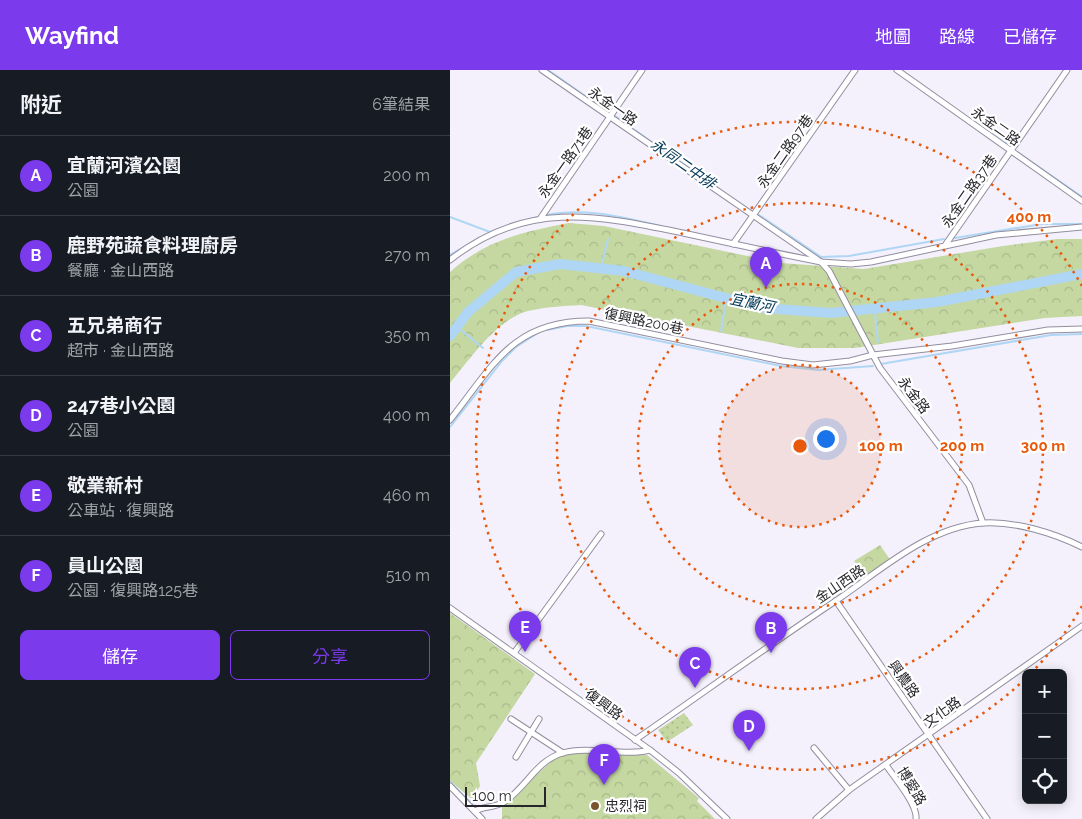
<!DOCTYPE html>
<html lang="zh-TW">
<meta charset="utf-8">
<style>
:root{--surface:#171b24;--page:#20242c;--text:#f1f3f6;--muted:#9ea1a6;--line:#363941;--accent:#7c3aed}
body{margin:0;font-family:Raleway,"Noto Sans TC",sans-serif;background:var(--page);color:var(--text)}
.controls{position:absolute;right:15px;bottom:15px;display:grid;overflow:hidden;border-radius:8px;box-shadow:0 2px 12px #0003}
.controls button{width:45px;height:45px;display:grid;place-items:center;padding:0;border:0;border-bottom:1px solid var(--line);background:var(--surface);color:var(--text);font:25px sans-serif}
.scale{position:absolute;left:15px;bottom:12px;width:81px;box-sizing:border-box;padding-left:5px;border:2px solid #27262c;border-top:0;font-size:14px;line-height:18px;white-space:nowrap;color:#27262c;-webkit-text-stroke:4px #fff;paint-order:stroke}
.you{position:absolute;left:375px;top:368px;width:18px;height:18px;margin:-12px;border:4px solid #fff;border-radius:50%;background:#1a73e8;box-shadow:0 0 0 8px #1a73e833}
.badge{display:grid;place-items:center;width:32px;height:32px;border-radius:50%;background:var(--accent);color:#fff;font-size:16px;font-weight:700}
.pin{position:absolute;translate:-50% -41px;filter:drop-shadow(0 1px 2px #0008)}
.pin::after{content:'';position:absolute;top:26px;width:18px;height:15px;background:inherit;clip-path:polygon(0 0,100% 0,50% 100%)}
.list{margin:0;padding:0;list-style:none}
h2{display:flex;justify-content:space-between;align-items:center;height:65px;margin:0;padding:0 20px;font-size:21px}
h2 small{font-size:16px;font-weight:400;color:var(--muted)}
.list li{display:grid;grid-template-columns:32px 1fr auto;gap:15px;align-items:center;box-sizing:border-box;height:80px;padding:0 20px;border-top:1px solid var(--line)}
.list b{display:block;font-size:19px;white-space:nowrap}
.list p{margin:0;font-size:16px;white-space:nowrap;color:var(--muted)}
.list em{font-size:16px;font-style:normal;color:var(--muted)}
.actions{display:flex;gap:10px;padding:15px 20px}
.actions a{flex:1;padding:11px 0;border:1px solid var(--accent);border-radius:8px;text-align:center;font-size:18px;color:var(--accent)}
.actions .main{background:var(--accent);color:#fff}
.icon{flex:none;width:28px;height:28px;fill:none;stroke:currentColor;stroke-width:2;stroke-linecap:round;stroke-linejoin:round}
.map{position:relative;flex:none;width:632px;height:749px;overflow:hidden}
header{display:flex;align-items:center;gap:30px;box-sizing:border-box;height:70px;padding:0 25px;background:var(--accent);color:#fff}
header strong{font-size:24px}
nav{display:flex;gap:28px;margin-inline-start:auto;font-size:18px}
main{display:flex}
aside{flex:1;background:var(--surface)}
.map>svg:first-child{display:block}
.grass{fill:url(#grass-dots)}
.forest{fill:url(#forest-crowns)}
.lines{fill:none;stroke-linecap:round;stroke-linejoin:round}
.stream{stroke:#afd6f4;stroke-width:2}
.river{stroke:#afd6f4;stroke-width:10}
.street-casing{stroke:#938e9f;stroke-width:7}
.street{stroke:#fff;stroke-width:5}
.ring{fill:none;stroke:#e8590c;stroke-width:2.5;stroke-dasharray:2.5 5}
.poi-dot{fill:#78552e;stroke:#fff;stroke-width:2}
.labels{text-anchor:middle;stroke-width:4.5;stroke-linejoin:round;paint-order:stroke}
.street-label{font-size:14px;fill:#27262c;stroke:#fff}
.poi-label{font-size:14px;fill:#27262c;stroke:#fff;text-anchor:start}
.water-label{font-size:15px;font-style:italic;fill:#003857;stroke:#fff}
.centre{fill:#e8590c;stroke:#fff;stroke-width:2.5}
.ring-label{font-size:15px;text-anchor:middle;font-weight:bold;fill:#e8590c;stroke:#fff;stroke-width:4.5;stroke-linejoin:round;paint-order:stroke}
</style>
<header>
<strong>Wayfind</strong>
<nav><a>地圖</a><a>路線</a><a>已儲存</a></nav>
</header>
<main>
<aside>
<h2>附近<small>6筆結果</small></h2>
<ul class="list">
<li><span class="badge">A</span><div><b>宜蘭河濱公園</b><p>公園</p></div><em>200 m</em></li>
<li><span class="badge">B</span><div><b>鹿野苑蔬食料理廚房</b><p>餐廳 · 金山西路</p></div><em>270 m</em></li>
<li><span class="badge">C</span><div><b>五兄弟商行</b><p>超市 · 金山西路</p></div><em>350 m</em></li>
<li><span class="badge">D</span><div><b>247巷小公園</b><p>公園</p></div><em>400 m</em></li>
<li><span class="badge">E</span><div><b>敬業新村</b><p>公車站 · 復興路</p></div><em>460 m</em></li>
<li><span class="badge">F</span><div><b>員山公園</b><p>公園 · 復興路125巷</p></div><em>510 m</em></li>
</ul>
<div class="actions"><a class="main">儲存</a><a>分享</a></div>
</aside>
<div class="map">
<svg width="632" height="749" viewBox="0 0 632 749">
<defs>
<pattern id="grass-dots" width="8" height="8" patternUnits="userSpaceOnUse" patternTransform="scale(1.25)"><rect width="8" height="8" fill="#c5d8a1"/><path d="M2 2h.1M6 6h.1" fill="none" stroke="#a9b98b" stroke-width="1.8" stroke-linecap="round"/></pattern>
<pattern id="forest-crowns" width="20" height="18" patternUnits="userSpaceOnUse" patternTransform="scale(1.25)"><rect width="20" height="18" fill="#c5d8a1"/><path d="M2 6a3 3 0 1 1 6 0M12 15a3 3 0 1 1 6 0" fill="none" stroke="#a9b98b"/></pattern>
</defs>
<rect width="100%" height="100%" fill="#f4f1fc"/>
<path class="grass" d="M234,643L243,655L217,672L208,660Z"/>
<g class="forest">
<path d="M119,153L154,156L331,193L414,199L553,176L607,169H632V246L595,248L405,278H348L131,235C114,236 95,237 78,241C47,249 20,289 0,313V202C34,171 75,161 119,153Z"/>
<path d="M430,475L441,491L418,507L404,491Z"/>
<path d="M0,543L85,604L26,693L30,716L22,729L0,711Z"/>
<path d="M138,682L197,685L249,728L247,731L265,749H52V736L104,689L114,685Z"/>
</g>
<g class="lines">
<g class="stream">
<path d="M98,0L158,42"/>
<path d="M165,46L237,97"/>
<path d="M542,64L560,76"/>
<path d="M566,81L632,127"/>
<path d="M97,145C135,137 174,148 211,156"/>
<path d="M309,145L371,187"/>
<path d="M0,147L40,162"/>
<path d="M505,168L592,154H632"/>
<path d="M0,185L40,162L87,147"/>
<path d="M371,187L399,186L494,169"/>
<path d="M151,198L158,169"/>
<path d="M425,243L428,272"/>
<path d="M7,257L33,278"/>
<path d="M97,260L117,256H136L331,296L368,300L423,296"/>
<path d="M271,261L276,228"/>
<path d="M431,294L601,265L632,264"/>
<path d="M0,357L52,291L66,277L88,263"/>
<path d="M0,712L24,736"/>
</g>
<path class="river" d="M0,266L18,242L66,202L110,194L174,201L313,238L381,243L487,232L632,204"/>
<g class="street-casing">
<g id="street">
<path d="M92,0L371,192L379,201L430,298L519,415L533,453"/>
<path d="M447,0L632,131"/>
<path d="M90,149L192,0"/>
<path d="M283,174L405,0"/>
<path d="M496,174L617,0"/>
<path d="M0,190C76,130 146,145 233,163C279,173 325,183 371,192L401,194L421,192L546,165L632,157"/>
<path d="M0,350C43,296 62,251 139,251L332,291L363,295L400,291L423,285L502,276L598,260L632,259"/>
<path d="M386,531L537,749"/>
<path d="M0,538L200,680L229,703L277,749"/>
<path d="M64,583L151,464"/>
<path d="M61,649L113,683"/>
<path d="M185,670C253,623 319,575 387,530C431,500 478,457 533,453C565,451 604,463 632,477"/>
<path d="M364,678L399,720"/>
<path d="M66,687L89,649"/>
<path d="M436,695C444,707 468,735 466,749"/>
<path d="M0,716L32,749"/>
<path d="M25,741C34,736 44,738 54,732C75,719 86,691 112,683C141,675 172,687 200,680"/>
<path d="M366,749L399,720L632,556"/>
</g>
</g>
<use href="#street" class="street"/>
</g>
<circle cx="350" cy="376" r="81" fill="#e8590c" fill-opacity=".12"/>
<g class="ring">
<circle cx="350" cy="376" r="81"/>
<circle cx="350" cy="376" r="162"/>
<circle cx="350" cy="376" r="243"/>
<path d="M632 536A324 324 0 0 1 583 601M575 609A324 324 0 1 1 632 216"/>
</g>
<circle class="poi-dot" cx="145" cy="736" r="5"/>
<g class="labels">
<g class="street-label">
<text transform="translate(163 36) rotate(35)" y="5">永金一路</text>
<text transform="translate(546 56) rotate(35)" y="5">永金二路</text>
<text transform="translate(335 81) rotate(-55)" y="5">永金二路97巷</text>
<text transform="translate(115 92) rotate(-55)" y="5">永金一路71巷</text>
<text transform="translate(519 121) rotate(-55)" y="5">永金二路37巷</text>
<text transform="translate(194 251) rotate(12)" y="5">復興路200巷</text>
<text transform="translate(464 325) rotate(53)" y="5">永金路</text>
<text transform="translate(390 514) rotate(-34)" y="5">金山西路</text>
<text transform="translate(454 609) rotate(55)" y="5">興農路</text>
<text transform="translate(154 634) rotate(36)" y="5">復興路</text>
<text transform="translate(492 642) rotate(-35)" y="5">文化路</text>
<text transform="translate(462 716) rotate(59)" y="5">博愛路</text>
</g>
<g class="poi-label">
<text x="155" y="741">忠烈祠</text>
</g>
<g class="water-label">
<text transform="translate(233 94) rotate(35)" y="5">永同二中排</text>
<text transform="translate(302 233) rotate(12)" y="5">宜蘭河</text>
</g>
</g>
<circle cx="350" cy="376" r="8" class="centre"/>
<g class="ring-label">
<text x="579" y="152">400 m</text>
<text x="431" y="381">100 m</text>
<text x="512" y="381">200 m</text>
<text x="593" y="381">300 m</text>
</g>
</svg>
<div class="controls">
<button>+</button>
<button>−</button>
<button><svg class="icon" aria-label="locate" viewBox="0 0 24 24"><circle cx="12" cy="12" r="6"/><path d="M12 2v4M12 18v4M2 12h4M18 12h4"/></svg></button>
</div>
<div class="scale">100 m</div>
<div class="you"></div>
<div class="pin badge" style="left:316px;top:218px">A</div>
<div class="pin badge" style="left:321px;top:583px">B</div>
<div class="pin badge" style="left:245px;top:618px">C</div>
<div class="pin badge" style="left:299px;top:681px">D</div>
<div class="pin badge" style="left:75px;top:582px">E</div>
<div class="pin badge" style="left:154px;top:715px">F</div>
</div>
</main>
